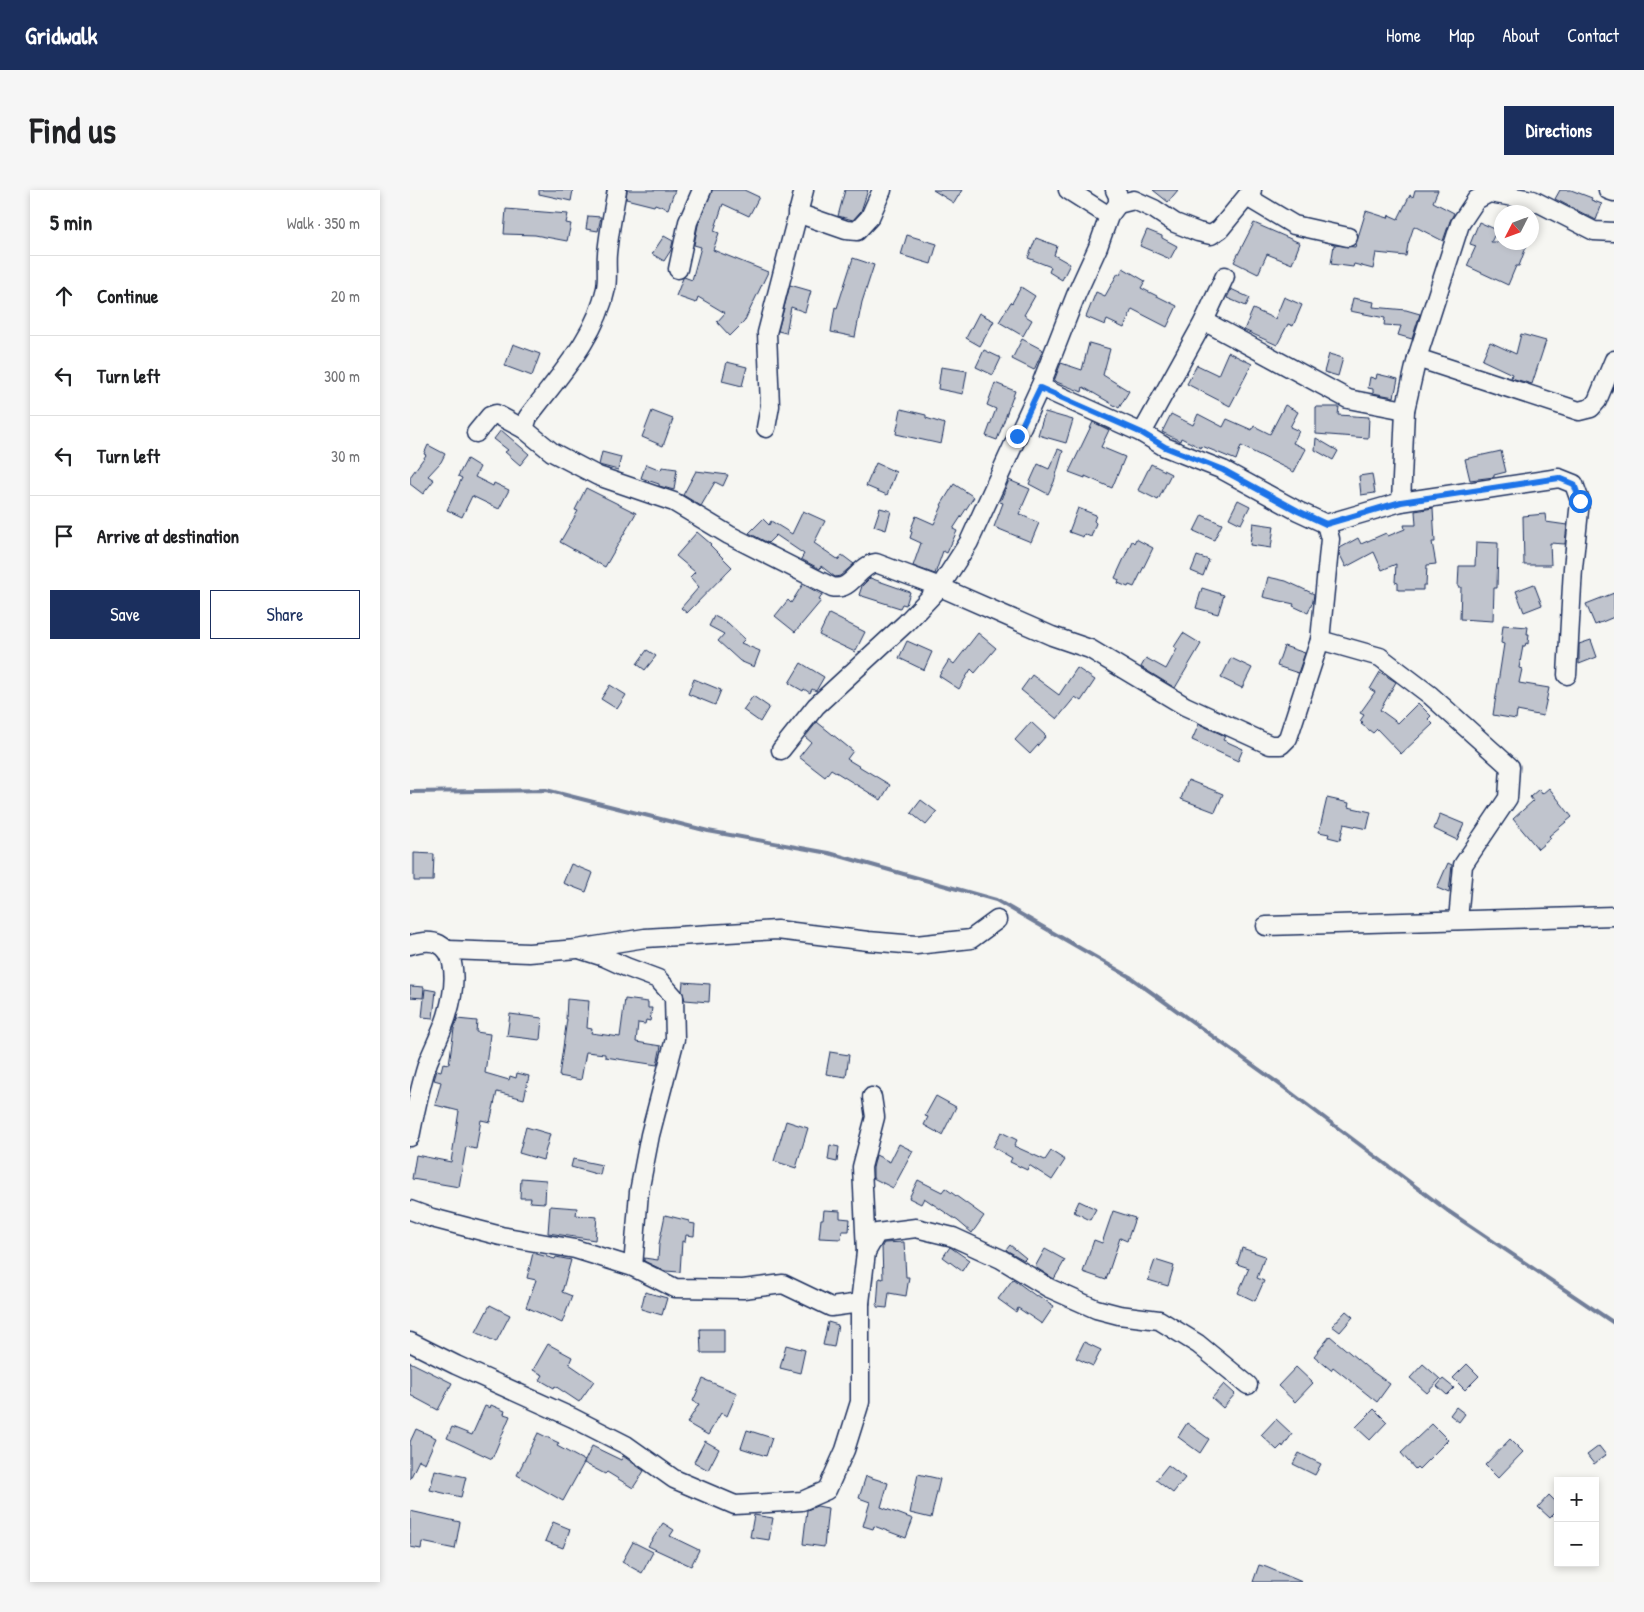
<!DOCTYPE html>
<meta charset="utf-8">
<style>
:root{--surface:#fff;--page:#f6f6f6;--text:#202124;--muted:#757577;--line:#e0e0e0;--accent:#1b2f5e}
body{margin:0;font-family:"Patrick Hand",sans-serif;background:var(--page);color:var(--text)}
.controls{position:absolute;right:15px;bottom:15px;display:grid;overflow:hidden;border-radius:0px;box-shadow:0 2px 8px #0003}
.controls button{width:45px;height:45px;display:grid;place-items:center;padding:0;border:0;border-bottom:1px solid var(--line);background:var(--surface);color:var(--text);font:25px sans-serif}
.compass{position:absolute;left:1084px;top:15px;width:45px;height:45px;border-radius:50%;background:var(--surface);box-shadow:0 2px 8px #0003;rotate:228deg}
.stop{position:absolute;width:15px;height:15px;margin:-11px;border:4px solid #1a73e8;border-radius:50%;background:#fff}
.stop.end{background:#1a73e8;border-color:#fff;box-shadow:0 1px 5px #0008}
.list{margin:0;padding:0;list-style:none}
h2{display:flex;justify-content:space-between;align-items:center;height:65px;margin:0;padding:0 20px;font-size:21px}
h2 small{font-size:16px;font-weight:400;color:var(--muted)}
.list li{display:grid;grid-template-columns:32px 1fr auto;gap:15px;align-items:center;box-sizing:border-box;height:80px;padding:0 20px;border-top:1px solid var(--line)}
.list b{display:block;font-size:19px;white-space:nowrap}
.list em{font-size:16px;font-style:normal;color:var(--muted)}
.actions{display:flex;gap:10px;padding:15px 20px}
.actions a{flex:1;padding:11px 0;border:1px solid var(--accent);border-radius:0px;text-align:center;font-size:18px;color:var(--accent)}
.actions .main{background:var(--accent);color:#fff}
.icon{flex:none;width:28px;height:28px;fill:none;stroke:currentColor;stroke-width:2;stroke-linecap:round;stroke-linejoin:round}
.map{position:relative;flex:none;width:1204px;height:1392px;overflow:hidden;border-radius:0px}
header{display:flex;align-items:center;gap:30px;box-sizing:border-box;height:70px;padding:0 25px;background:var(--accent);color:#fff}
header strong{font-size:24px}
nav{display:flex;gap:28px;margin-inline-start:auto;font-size:18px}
.intro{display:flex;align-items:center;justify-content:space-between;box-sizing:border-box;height:120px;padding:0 30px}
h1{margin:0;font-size:35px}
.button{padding:12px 22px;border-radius:0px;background:var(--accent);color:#fff;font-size:18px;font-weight:700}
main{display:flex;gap:30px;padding:0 30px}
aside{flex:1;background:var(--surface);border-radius:0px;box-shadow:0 2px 8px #0003}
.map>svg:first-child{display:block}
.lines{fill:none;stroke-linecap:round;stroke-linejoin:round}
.stream{stroke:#717e99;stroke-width:4}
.building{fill:#c0c4cd;stroke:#1b2f5e}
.minor-casing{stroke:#1b2f5e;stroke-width:21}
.minor{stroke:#f6f6f2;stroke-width:18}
.route{stroke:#1a73e8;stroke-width:6}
</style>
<header>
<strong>Gridwalk</strong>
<nav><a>Home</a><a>Map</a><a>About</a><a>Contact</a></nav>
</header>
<div class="intro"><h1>Find us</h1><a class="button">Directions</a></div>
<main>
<aside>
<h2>5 min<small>Walk · 350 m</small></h2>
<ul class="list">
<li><svg class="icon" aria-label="ahead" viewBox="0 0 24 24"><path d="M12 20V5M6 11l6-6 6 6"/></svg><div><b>Continue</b></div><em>20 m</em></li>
<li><svg class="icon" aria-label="left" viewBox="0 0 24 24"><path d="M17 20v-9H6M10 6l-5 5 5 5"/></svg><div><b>Turn left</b></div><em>300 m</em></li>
<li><svg class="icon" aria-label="left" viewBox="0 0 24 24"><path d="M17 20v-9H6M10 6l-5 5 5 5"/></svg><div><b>Turn left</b></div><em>30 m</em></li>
<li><svg class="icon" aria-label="arrive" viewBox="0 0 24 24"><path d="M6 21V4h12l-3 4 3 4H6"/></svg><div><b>Arrive at destination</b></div></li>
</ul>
<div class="actions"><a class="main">Save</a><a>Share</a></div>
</aside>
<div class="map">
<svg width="1204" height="1392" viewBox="0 0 1204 1392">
<rect width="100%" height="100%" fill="#f6f6f2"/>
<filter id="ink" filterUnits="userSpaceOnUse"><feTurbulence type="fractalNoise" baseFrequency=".02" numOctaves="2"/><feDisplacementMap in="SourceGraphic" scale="10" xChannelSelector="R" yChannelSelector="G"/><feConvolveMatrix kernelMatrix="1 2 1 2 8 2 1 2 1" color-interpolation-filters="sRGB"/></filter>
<g filter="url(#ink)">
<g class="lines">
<path class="stream" d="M0,602L136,600L298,641L419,663L586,710L720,787L872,896L1038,1021L1204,1133"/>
</g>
<g class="building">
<path d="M129,0H163L161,11L129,4Z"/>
<path d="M217,0H265L258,19L245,14L244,16L216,9Z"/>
<path d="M302,0H334L349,7L339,26L313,14L304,41L309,43L303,60L358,82L334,132L320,146L307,132L315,123L288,107L286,113L266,106L273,88L274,87L282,90L291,57L284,55L288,35Z"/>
<path d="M435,0H458L451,21L443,30L428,26Z"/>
<path d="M523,0H552L544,13Z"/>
<path d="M743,0H768L758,12Z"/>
<path d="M1005,0H1028L1023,12L1044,23L1040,31L1033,51L1004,36L998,54L996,66L966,63L963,79L944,74L943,77L921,74L924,55L945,57L956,21L978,28L979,25L988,29L1000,5L1003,7Z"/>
<path d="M1150,0H1161L1182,8L1181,10L1192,14L1186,30L1145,9Z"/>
<path d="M96,19L158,24L156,33L161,34L157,51L125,45L94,44Z"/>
<path d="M178,26L191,27L188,41L176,39Z"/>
<path d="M1069,32L1087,40L1081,52H1118L1109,76H1106L1098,95L1057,76L1066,56L1060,54Z"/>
<path d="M844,33L890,53L882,74L857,64L848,84L824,72Z"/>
<path d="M737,40L752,46V48L767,56L760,69L730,56Z"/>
<path d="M497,45L527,54L521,74L491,65Z"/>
<path d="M254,46L263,51L261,60L254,71L242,64Z"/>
<path d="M626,48L647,56L644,65L660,74L652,90L639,82L641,77L618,68Z"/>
<path d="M443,68L464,75L452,112L445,147L421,142L425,117L427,118Z"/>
<path d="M713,78L735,91L731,98L767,116L757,137L722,119L714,138L697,130L695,135L676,127L686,102L695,106L708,83L710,84Z"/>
<path d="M380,95L401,101L395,122L381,117L376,143L368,141Z"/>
<path d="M611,97L625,106L614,125L622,130L613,146L589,132L601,112L602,113Z"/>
<path d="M821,99L840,108L836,116L817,108Z"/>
<path d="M874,107L892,115L883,136L878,134L867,155L834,140L843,119L865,129Z"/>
<path d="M943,108L964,112L963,117L996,120L1010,124L1002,149L988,145L991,136L974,135L975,128L940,121Z"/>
<path d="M569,123L584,131L570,156L556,148Z"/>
<path d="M1111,144L1136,151L1122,194L1101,188L1102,184L1072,170L1080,152L1106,164Z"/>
<path d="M612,149L633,160L624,180L602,169Z"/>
<path d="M679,153L700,159L693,185L719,201L709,218L673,197L672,202L644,191L651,173L672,180Z"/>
<path d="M103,154L130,164L122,186L95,176Z"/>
<path d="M574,160L591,168L583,185L566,177Z"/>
<path d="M818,162L842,174L820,216L777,194L787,175L808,185Z"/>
<path d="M919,164L933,168L928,186L914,182Z"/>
<path d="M317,172L337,177L332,196L312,191Z"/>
<path d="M531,177L557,181L553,204L528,199Z"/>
<path d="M967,184L988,189L984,207L963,203V199L958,198L960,187L966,189Z"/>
<path d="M585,193L605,201L587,250L576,246L586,219L577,215Z"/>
<path d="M875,215L888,222L880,237L889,241L883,253L896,259L884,282L831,256L826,270L792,256L791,258L771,248L770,251L752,242L761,224L783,235L788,224L813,237L817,229L842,240L844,236L860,244Z"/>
<path d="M906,217H929L928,225L959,227L958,248L906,244Z"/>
<path d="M491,219L516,225V228L535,234L531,254L486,244Z"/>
<path d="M242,221L263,229L253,256L232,247Z"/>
<path d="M635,222L663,230L656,253L628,245Z"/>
<path d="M683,232L699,240L691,257L715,267L702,298L675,286V288L659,282Z"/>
<path d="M91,240L119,264L110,275L95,262L98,260L84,249Z"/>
<path d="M906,248L928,261L923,270L905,260Z"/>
<path d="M18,255L35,264L31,272L18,286L24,290L13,304L0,294V287L16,265L14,264Z"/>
<path d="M648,259L653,261L644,292L638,304L619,294L628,274L639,279Z"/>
<path d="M1091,261L1096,282L1084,285V287L1060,290L1055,269Z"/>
<path d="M192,262L211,267L208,280L189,275Z"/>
<path d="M57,269L70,277L65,287L83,296L84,293L99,300L89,319L62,306L52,327L37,320L52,288L48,286Z"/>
<path d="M466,273L486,282L477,305L456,296Z"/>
<path d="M236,274L251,280L252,277L267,279L264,300L249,296V294L231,288Z"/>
<path d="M741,274L761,284L748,310L728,300Z"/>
<path d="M286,281L318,285L313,296L305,292L291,316L273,305Z"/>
<path d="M962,284L965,303L951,305L949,286Z"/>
<path d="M599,290L620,299L609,324L629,333L621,352L584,337L593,313L590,312Z"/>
<path d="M544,294L564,307L543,339L547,341L537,363L533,361L525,384L503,376L511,353L500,348L502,342L500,341L506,326L524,334L532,316L531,315Z"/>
<path d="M176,298L226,323L195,377L150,352L168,321L165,320Z"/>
<path d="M828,310L840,316L831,334L819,328Z"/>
<path d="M470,318L481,321L476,340L464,336Z"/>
<path d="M668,318L686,325L684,331L686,333L681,347L674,344L673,347L659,342Z"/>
<path d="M1023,318L1025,352H1022L1026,374L1017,375L1016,395H1013V400H988V393L985,392L986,374L972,380L964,362L936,377L929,363L930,358L948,348L951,354L976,343L978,346L995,339L994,335H1006L1005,321Z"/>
<path d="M393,321L415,331L404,353L429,370L432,365L444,374L430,386L425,387L411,376L410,379L391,369L394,364L366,345L358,353L339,343L353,329L359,335L361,331L382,344Z"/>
<path d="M1135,324L1136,332L1157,335L1155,354L1140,353L1141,375H1114L1113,326Z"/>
<path d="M792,325L812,334L804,350L784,341Z"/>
<path d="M843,333L864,336L861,358L840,355Z"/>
<path d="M287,342L301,354L300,355L322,377L277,423L271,418L289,397L280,387L285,382L266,366Z"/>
<path d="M726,349L743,358L724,397L719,395L718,397L708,393L709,390L705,388L722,351L724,353Z"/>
<path d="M1066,352L1088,353L1087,398H1084L1083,431L1050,429L1051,397H1048L1049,376H1065Z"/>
<path d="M787,366L799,370L793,386L781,381Z"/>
<path d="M858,387L876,391L904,404L903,411L898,423L883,416L884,414L853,407Z"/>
<path d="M460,388L500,402L496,415L492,414L490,418L449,405L452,396Z"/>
<path d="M393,394L412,405L409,410L411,411L385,442L365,426L378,410L381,413Z"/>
<path d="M1124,394L1132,415L1114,422L1106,401Z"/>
<path d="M792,398L814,405L808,424L786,418Z"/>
<path d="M1204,403V427L1185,435L1176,414Z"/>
<path d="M419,424L455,442L445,462L409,445Z"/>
<path d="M304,426L318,433L335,449L331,453L350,461L344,477L330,471L308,451L314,444L299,436Z"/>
<path d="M1093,435L1118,437L1117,444H1119L1118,454L1116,453L1115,456H1113L1109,478L1112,479L1109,493L1139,498L1133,526L1107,521L1106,529L1083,525L1094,454L1091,453Z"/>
<path d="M568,443L586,458L565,483L561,479L549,499L529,486L539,470L544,474Z"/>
<path d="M773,443L791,454L765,498L731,477L736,468L756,479L767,459L764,457Z"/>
<path d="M1181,450L1187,467L1169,474V454Z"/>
<path d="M497,451L522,462L514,480L489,468Z"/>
<path d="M874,456L895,463L888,483L867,476Z"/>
<path d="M237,460L246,466L235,480L227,474Z"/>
<path d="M821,468L842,478L832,498L811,488Z"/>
<path d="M391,473L414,487L406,501L402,499L400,503L394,499L393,501L379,493Z"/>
<path d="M667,478L685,490L671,511L665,507L647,529L611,500L622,485L649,505Z"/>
<path d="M970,482L986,492L970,520L988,533L1008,513L1021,526L1018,529L1023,534L991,564L967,539L963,543L951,534L953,532L950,531L954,525L950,523L965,502L960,499Z"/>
<path d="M284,489L311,500L305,515L278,504Z"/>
<path d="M200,495L216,505L207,519L191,509Z"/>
<path d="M343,506L359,517L350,532L333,520Z"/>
<path d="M407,532L443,561L437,569L480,595L471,610L421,579L415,587L389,567L401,552L395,547Z"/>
<path d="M621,532L636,546L620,564L605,550Z"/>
<path d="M789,534L815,546L813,550L833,559L828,571L782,550Z"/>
<path d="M778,590L813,604L805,622L771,609Z"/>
<path d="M1139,598L1162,627L1139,646L1141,648L1128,659L1103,629L1123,611L1120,607L1129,599L1132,604Z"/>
<path d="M917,608L939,613L938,617L961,622L957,639L934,634L930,650L918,647L919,644L909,642Z"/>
<path d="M511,610L527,622L516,635L501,623Z"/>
<path d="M1030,624L1054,634L1047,650L1024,639Z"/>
<path d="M4,663L24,664L23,691H4Z"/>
<path d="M1038,673L1042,675L1039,703L1027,698Z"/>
<path d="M161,674L183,683L176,702L153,693Z"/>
<path d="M273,792L300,794L299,812L275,810L272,801Z"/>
<path d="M0,796L14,797L13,808L0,807Z"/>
<path d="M15,799L26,801L23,828L12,827Z"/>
<path d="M157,809L179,811L177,838L182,839L181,843L210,847L215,809L238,812V818H242L240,831L236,830L235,834L228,833L226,852L251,856L247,875L195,867V864L176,862L171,890L149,886L157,829H156Z"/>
<path d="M100,824L132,828L130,850L97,846Z"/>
<path d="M47,829L67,831L66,842L80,844L75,883L99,890L100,886L106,888L107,883L119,886L114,909L87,902L80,932L71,930L66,959L56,957L49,997L2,989L6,965L41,972L49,921L25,915L31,892L24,890L27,880L31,881L33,873L39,874L44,839Z"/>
<path d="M420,862L439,865L436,887L416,884Z"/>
<path d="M526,906L546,917L532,945L514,935L518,927L515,926Z"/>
<path d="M376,931L398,938L386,978L364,971Z"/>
<path d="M116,937L140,944L133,970L109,963Z"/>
<path d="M591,942L607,950L604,956L635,970L641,961L655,970L642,990L619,975L617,980L600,972L602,968L583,957Z"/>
<path d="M489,954L503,961L483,998L463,988V978L466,965L480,972Z"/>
<path d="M420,955L429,957L427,972L418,970Z"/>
<path d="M163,969L192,975L190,985L161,977Z"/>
<path d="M111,988L136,990L135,1013L120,1012L121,1008H110Z"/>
<path d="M508,990L532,1002L535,998L574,1026L562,1043L548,1031L514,1008L511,1014L499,1008Z"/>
<path d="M669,1011L686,1019L680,1030L664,1022Z"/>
<path d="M140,1016L167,1018L166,1025L187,1027L185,1050L138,1043Z"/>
<path d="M414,1020L430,1021V1028L440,1029L439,1041H432L431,1049L409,1048L411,1029H413Z"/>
<path d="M703,1021L725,1028L717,1051L710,1048L696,1090L673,1082L684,1050L692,1053Z"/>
<path d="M255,1025L279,1031V1033L285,1034L284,1046L276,1045L275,1052L272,1051L270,1082L255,1081L234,1071V1068L248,1070L249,1054Z"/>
<path d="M494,1052L496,1087H499L496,1106L479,1103L477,1118L467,1117L469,1088L473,1089L472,1056L474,1053Z"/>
<path d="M600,1055L616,1068L614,1070L596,1060Z"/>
<path d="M540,1057L559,1070L552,1081L533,1067Z"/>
<path d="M832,1058L855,1066L847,1088L854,1091L845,1111L828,1103L839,1078L827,1074Z"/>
<path d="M635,1059L655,1070L644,1089L625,1077Z"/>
<path d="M123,1063L145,1069L146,1067L161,1070L152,1102L162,1106L152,1133L116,1117L126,1090L117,1088Z"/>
<path d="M745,1070L764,1076L758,1096L738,1090Z"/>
<path d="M603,1089L626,1106L627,1105L644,1116L632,1134L608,1118L606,1122L588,1109Z"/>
<path d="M235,1102L257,1108L252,1125L231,1119Z"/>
<path d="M80,1115L100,1125L86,1152L66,1142Z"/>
<path d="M936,1121L943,1127L930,1142L922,1136Z"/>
<path d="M418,1132L428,1135L424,1157L413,1155Z"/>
<path d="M290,1139H314V1163H291Z"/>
<path d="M920,1146L960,1180L980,1194L967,1212L923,1177L921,1180L904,1166Z"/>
<path d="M674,1152L691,1160L683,1176L666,1168Z"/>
<path d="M138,1154L162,1167L159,1174L184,1191L169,1212L145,1196L144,1198L130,1190L133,1185L123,1180Z"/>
<path d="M376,1155L395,1160L390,1183L370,1178Z"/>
<path d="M0,1172L42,1193L28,1220L0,1205Z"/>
<path d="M1013,1174L1030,1189L1017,1203L1000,1188Z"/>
<path d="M1057,1174L1069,1186L1055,1200L1043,1188Z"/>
<path d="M886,1177L903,1193L885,1212L868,1196Z"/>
<path d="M293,1189L327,1203L317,1226L311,1223L298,1245L277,1233L289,1214L283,1211Z"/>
<path d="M1033,1189L1044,1198L1037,1205L1027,1196Z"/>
<path d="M814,1194L825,1204L813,1218L802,1208Z"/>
<path d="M81,1215L95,1221L94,1224L100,1226L82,1269L37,1248L42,1237L62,1245L75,1216L80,1218Z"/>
<path d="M1046,1217L1055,1224L1049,1232L1040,1225Z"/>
<path d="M964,1219L977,1232L960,1250L946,1237Z"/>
<path d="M866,1229L882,1244L873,1257L872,1255L867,1260L851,1245Z"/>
<path d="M777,1233L799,1249L790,1263L768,1247Z"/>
<path d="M1022,1234L1038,1250L1009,1279L1007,1277L1005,1279L991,1263Z"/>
<path d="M6,1239L26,1248L15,1273L9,1270L0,1289V1252Z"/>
<path d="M337,1240L362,1248L356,1266L331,1258Z"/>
<path d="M128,1243L149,1253L147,1256L175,1271L153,1311L107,1285Z"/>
<path d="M1100,1249L1113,1262L1088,1288L1075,1275Z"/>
<path d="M295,1251L309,1259L298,1280L284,1272Z"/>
<path d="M182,1256L211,1270L213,1266L234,1281L223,1298L197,1282L195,1284L174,1273Z"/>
<path d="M1189,1256L1196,1265L1184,1274L1177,1265Z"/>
<path d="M889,1263L911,1274L905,1285L883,1274Z"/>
<path d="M758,1275L775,1288L763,1303L746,1290Z"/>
<path d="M25,1280L56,1287L51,1307L20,1300Z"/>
<path d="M508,1284L530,1289L521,1328L500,1323Z"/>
<path d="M456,1286L478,1293L471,1317L503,1329L496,1348L464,1336L463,1339L453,1336L460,1312L449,1308Z"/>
<path d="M1139,1305L1148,1314V1320L1140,1328L1128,1317Z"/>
<path d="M407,1316L418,1318L414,1357L393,1354L397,1320Z"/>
<path d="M0,1321L50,1332L45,1359L12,1352L11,1359L0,1357Z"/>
<path d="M344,1325L363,1328L359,1350L340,1347Z"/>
<path d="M143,1332L160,1339L153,1358L135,1351Z"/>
<path d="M253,1333L264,1340L260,1346L289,1360L281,1376L238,1356Z"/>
<path d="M223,1352L243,1362L232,1383L212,1372Z"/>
<path d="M849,1375L856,1377L892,1392H843Z"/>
</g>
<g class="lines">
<g class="minor-casing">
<g id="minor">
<path d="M658,0L699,26"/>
<path d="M1198,0L1204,2"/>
<path d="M837,7L884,35L938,47"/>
<path d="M708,14L724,10L744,19L765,33L788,42L801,45L810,39L842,0"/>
<path d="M387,23L436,40L447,41L460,27L472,0"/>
<path d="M268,79L278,32L292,0"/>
<path d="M794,131L938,209L995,220"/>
<path d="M1007,168L1169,221L1181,218L1187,211L1204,170"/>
<path d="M630,197L732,243L755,257L813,280L888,321L916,334L991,312L1149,288L1164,294L1170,311L1163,378L1157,485"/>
<path d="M356,238L360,216L357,143L394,0"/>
<path d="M114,239L118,227C147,188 186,148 196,98C198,87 196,75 197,64C199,42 203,21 207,0"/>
<path d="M66,243L80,226L86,224L114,239L142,262L188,286L264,312L319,345L422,397C442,402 448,375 466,373L530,397L642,446L680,459L775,516L860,555H871L878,548L910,450L920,349L916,334"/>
<path d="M732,243L794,131L815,86"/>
<path d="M991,312L995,220L1007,168L1050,34L1066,10L1079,3L1123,10L1184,41L1204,42"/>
<path d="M910,450L970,467L1020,505L1100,577L1098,608L1053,675L1048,730"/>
<path d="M371,560L406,516L496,433L530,397L559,352L630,197L666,105L688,57L699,26L708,14V6L705,0"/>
<path d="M856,736L1204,726"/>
<path d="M0,755C52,738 47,793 37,826C32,842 24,857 18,872C10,896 5,922 0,947"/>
<path d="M38,760L119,763L167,759L235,748L367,740L458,751L506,755L561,749L587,730"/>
<path d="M172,760L194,767L216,777L248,789L264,807L265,849L240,945L229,1002L223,1077"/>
<path d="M0,1020L22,1028L91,1046L165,1059L223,1077L265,1098L333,1099L373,1094L421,1117L450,1113V1212L435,1260L417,1300L392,1311L325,1315L264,1289L216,1255L163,1228L46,1175L0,1152"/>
<path d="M456,1062L452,977L465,927L462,907"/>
<path d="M450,1113L456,1062L467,1043L506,1038L543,1047L591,1069L639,1098L686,1119L709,1125L749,1130L788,1154L838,1195"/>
</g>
</g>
<use href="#minor" class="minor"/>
</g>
</g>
<g class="lines" filter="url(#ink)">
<path class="route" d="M607,246L630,198L732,243L755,257L813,280L888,321L916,334L991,312L1149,288L1164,294L1170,311"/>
</g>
</svg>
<div class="controls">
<button>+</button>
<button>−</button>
</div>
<svg class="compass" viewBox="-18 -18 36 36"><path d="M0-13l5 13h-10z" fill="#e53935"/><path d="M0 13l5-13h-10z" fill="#757577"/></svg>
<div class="stop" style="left:1170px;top:311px"></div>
<div class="stop end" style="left:607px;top:246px"></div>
</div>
</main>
